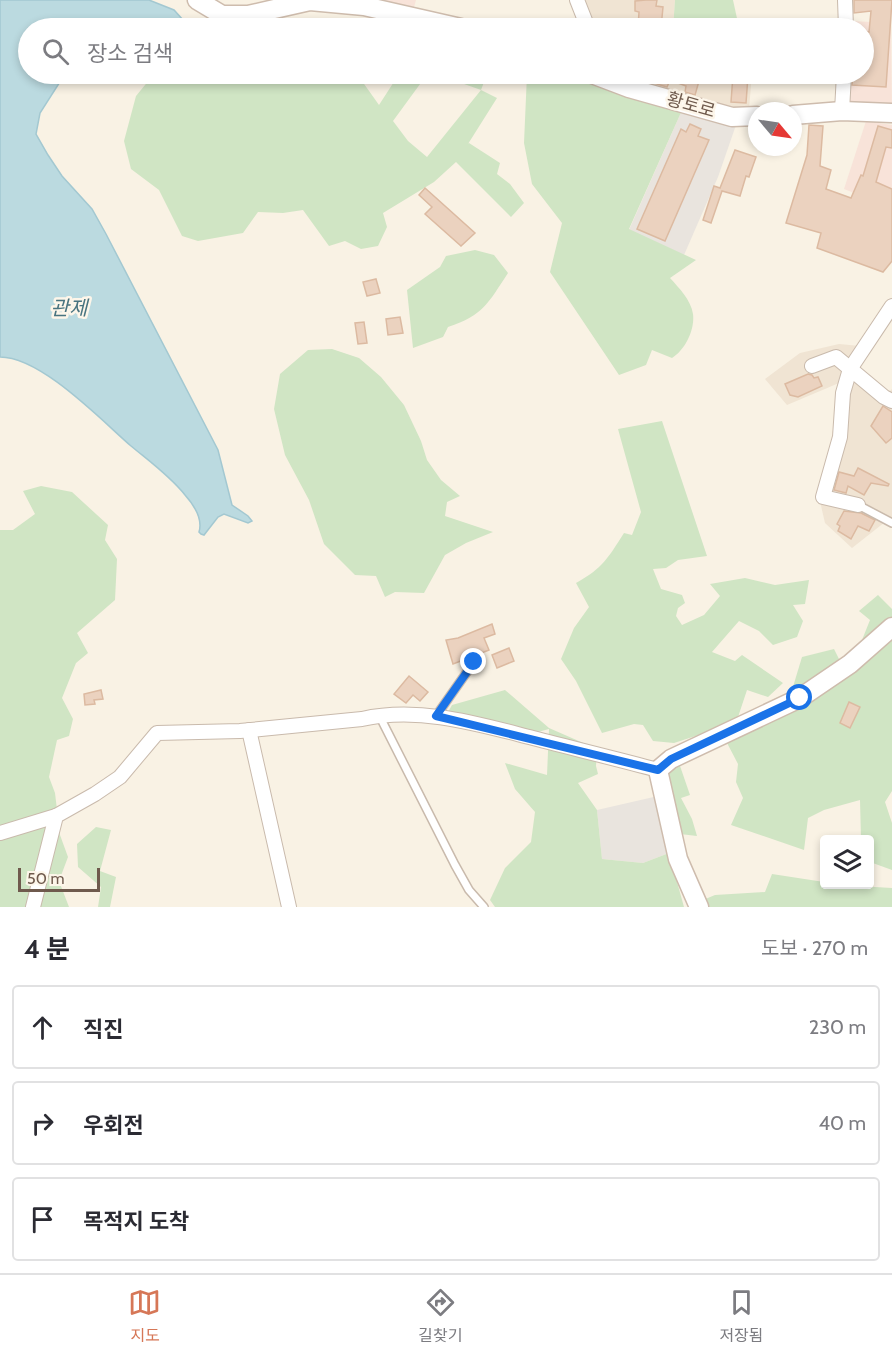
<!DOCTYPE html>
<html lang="ko">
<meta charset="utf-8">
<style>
:root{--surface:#fff;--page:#f2f2f3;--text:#2b2b33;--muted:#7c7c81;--line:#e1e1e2;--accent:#d67757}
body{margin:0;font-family:Cabin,"Noto Sans KR",sans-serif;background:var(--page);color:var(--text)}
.controls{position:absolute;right:18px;bottom:18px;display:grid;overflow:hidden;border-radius:6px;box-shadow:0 3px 9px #0003}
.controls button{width:54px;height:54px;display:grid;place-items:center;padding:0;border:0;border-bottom:2px solid var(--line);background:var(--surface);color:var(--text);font:30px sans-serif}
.compass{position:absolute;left:748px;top:102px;width:54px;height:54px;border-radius:50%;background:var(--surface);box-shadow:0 3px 9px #0003;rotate:119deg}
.scale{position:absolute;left:18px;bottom:15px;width:82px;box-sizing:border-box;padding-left:6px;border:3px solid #6f5a4d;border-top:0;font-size:16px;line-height:21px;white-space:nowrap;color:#6f5a4d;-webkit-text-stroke:4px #fdf6ea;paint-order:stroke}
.stop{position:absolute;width:18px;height:18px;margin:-14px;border:4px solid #1a73e8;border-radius:50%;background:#fff}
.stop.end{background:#1a73e8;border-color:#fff;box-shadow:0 2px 6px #0008}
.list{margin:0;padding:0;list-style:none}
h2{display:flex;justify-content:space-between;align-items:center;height:78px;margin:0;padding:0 24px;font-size:26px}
h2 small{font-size:20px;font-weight:400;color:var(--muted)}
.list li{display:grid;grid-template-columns:39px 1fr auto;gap:18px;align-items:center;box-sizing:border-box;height:84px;margin:0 12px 12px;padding:0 12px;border:2px solid var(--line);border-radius:6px}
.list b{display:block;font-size:22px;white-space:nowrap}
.list em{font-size:20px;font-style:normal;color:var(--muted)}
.icon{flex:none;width:33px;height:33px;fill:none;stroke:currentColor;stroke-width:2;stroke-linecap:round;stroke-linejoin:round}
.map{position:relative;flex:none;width:892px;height:907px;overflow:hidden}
.search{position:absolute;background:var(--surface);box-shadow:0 3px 9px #0003;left:18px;right:18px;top:18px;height:66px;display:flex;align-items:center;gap:15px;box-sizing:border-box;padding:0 21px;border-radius:33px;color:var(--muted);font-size:22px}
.sheet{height:366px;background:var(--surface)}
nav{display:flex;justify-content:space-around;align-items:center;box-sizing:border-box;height:84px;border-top:2px solid var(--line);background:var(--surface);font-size:16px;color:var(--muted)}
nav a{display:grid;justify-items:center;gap:3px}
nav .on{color:var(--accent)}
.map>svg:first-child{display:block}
.residential{fill:#f0e4d3}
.commercial{fill:#f8e3d9}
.industrial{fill:#e9e4de}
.green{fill:#d0e5c4}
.water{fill:#bbdae0;stroke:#a3c8d1;stroke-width:1.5}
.building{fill:#ebd2bf;stroke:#dcbaa1;stroke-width:1.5}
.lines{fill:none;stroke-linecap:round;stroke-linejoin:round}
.lane-casing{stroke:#c9baac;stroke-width:10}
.street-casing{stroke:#c9baac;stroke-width:16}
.secondary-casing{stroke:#cebcad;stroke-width:21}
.lane{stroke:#fff;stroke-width:7}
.street{stroke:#fff;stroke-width:14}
.secondary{stroke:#fff;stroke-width:18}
.route{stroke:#1a73e8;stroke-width:8}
.labels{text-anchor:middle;stroke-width:5;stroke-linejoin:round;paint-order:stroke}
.street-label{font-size:18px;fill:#6f5a4d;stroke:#fdf6ea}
.water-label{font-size:20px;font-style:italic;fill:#497480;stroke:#fdf6ea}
</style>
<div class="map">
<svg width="892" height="907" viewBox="0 0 892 907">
<rect width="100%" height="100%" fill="#f9f2e4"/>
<g class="residential">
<path d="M581,0H675L673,28H594Z"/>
<path d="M609,74H752L749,109L713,107Z"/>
<path d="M839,344L860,346L845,373L887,394L892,389V526L885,522L852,548L825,523L819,497L836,433L839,383L787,405L765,379L800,353Z"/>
</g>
<g class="commercial">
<path d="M359,0H416L413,11Z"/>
<path d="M812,19L891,23L892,110L836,105L837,84L812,79V74H864V28H812Z"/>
<path d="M866,121L892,125V208L844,189Z"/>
</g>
<g class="industrial">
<path d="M683,108L736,125L718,177L684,255L629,230Z"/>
<path d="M658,796L669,853L643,863L602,859L597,810Z"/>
</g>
<g class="green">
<path d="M675,0H733L738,23L727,28H673Z"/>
<path d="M287,21L300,28H235L241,23Z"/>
<path d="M390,21L416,28H376Z"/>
<path d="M154,74H357L379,105L399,74L423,80L393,121L408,141L427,157L481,90L436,74H487L481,90L497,98L468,144L469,143L500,163L497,174L510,184L524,203L511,217L456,162L434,182L383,213L387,227L378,246L361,249L345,241L329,246L303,210L283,213L258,212L243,233L198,241L182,236L159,190L131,169L124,141L136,96Z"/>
<path d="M527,74H566L683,108L629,229L696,260L670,278C679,288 691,300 693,314C695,330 685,350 672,358L652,350L646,365L619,375L550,272L562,223L532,184L524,143Z"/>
<path d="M475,250L494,255L508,273C488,303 484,315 448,327L443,337L413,348L407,290L440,267L446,256Z"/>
<path d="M332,349L359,358L381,377L404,405L421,441L427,460L441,480L460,496L447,502L445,516L493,532L466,543L445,555L424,593L395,592L385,597L376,576L355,575L324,544L309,500L285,455L274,409L280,374L308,350Z"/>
<path d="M662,421L707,556L678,560L666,568L653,569L661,589L682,595L685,603L678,608L676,616L682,625L704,615L720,596L710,584L745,578L775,585L809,580L805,604L793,605L803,621L797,637L773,645L759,631L739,621L712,652L735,661L742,655L783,683L768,697L747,690L738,717L717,729L674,743L653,741L643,725L634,724L602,733L576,681L561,659L574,628L589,607L576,583C603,568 608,558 624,533L632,535L641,512L618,429Z"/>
<path d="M41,486L72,492L108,525L105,540L117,559L115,600L77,633L88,653L76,663L62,698L73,719L69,736L57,740L49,777L55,793L60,835L68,857L59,881L69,907H38L31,895L25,907H0V530H13L35,514L23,491Z"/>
<path d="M878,595L892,609V617L869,642L862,640L870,620L859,611Z"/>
<path d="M892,632V791L885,802L892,823V870L870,862V840L861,839L860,800L824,810L808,818L804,850L731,825L743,798L736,782L738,764L726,741Z"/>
<path d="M834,649L841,663L789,700L802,657Z"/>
<path d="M505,690L549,728L597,749L596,766L598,774L578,783L597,810L602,859L643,863L669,853L684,907H495L490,900L505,868L531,842L535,812L515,789L505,763L547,775L549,729L534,733L447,714L452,705Z"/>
<path d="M679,763L690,795L681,798L692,819L697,836L680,834L667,771Z"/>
<path d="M96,827L111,830L100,871L116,877L110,907H98L101,887L78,867L77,844Z"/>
<path d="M772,874L824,882V884L892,888V907H707L703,900L715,895L765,892Z"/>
</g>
<path class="water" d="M0,0H149L174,10L184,21L190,23L199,21L209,28H139L111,26L107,28H28V74H65L40,113L36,134L48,155L62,176L92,209L106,234L218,450L232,505L248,516L252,521L248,523L224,514L218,517L204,535L201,534L199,532C203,519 193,504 185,495C170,476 149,461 131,446C100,419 41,357 0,357Z"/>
<g class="building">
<path d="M646,0H657L656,6L663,7L661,28H638L639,12L635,11V1Z"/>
<path d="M854,0H892L886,87L852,85L853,74H864V31L869,32L871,11L854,13Z"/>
<path d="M649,74H701L695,95L685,92L686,86L670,80L667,87L647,81Z"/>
<path d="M733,75L748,76L746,103L731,102Z"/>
<path d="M690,124L701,129L698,136L709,140L665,241L637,229L681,129L686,132Z"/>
<path d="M809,125L823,126L820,166L831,170L826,189L851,198L861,175L863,176L878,126L892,130V148L886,147L876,182L892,189V261L883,272L817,248L821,233L786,223L807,155Z"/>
<path d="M735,150L756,157L749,177L746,176L740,196L722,191L711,223L703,220L714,186L720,188Z"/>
<path d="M425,188L475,233L461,246L425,214L432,207L419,195Z"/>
<path d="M376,279L380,293L367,296L363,282Z"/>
<path d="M400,317L403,333L388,335L386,319Z"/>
<path d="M364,322L367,343L358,344L355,323Z"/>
<path d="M808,374L812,375L814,378L818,377L822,386L798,397L790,395L785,384Z"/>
<path d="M883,406L892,412V438L886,443L871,426Z"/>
<path d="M858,468L889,484L888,486L871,483L864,495L848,486L846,493L834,490L839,472L854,476Z"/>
<path d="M844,511L861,513L875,520L869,531L858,526L851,539L838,531L840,526L837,524Z"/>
<path d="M492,624L495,634L484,638L489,650L453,664L446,640L458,638Z"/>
<path d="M509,648L514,661L497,668L492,655Z"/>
<path d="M409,676L428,692L420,701L413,695L406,703L394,694Z"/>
<path d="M101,690L103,699L94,700L95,704L85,705L84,694Z"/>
<path d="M849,702L860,707L850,728L840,723Z"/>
</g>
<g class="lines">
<g class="lane-casing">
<g id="lane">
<path d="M858,505L892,523"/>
<path d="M379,715L455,865L469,890L484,907"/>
<path d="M436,716L474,662"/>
</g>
</g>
<g class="street-casing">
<g id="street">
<path d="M577,0L588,28"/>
<path d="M845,0L846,28"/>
<path d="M842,111L844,74"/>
<path d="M812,366L836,357L884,397L892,401"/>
<path d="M858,505L823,497L840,437L843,393L850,369L892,306"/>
<path d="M249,730L289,907"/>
<path d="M0,833L56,816"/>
<path d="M33,907L56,816L95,794L120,777L157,733L240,731L362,719C419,706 478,724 533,738C575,749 617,759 658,770"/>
</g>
</g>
<g class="secondary-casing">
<g id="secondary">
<path d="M197,0L222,15H248L310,1L364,6L461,28"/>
<path d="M592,74L629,88L732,117L757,116"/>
<path d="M793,115L842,111L892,113"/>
<path d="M699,907L678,859L658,770L671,759L800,698L850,664L892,627"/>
</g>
</g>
<use href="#lane" class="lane"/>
<use href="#street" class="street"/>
<use href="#secondary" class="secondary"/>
</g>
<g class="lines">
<path class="route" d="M474,662L436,716L658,770L671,759L800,698"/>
</g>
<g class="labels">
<g class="street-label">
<text transform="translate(691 105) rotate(16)" y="6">황토로</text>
</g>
<g class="water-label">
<text x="69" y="315">관제</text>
</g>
</g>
</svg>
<div class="controls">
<button><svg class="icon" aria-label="layers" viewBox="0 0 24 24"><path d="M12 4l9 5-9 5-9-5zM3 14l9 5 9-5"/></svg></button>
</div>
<svg class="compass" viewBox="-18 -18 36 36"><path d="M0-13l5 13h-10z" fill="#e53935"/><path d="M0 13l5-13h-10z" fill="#7c7c81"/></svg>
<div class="scale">50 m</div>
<div class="stop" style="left:800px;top:698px"></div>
<div class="stop end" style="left:474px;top:662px"></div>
<div class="search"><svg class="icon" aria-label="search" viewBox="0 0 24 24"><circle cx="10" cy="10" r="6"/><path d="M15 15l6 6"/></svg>장소 검색</div>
</div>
<section class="sheet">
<h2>4 분<small>도보 · 270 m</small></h2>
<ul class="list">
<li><svg class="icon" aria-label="ahead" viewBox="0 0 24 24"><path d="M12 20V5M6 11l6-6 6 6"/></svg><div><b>직진</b></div><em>230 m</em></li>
<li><svg class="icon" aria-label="right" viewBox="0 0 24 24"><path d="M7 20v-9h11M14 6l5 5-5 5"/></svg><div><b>우회전</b></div><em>40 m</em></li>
<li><svg class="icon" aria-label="arrive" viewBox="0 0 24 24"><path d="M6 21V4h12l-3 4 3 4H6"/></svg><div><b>목적지 도착</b></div></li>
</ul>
</section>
<nav>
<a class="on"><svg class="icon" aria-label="map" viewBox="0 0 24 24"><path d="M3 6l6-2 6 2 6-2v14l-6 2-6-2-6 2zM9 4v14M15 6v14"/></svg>지도</a>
<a><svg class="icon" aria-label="directions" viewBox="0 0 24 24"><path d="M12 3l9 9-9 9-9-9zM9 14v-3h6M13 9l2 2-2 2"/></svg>길찾기</a>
<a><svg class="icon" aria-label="saved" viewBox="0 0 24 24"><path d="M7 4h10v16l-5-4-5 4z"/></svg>저장됨</a>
</nav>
